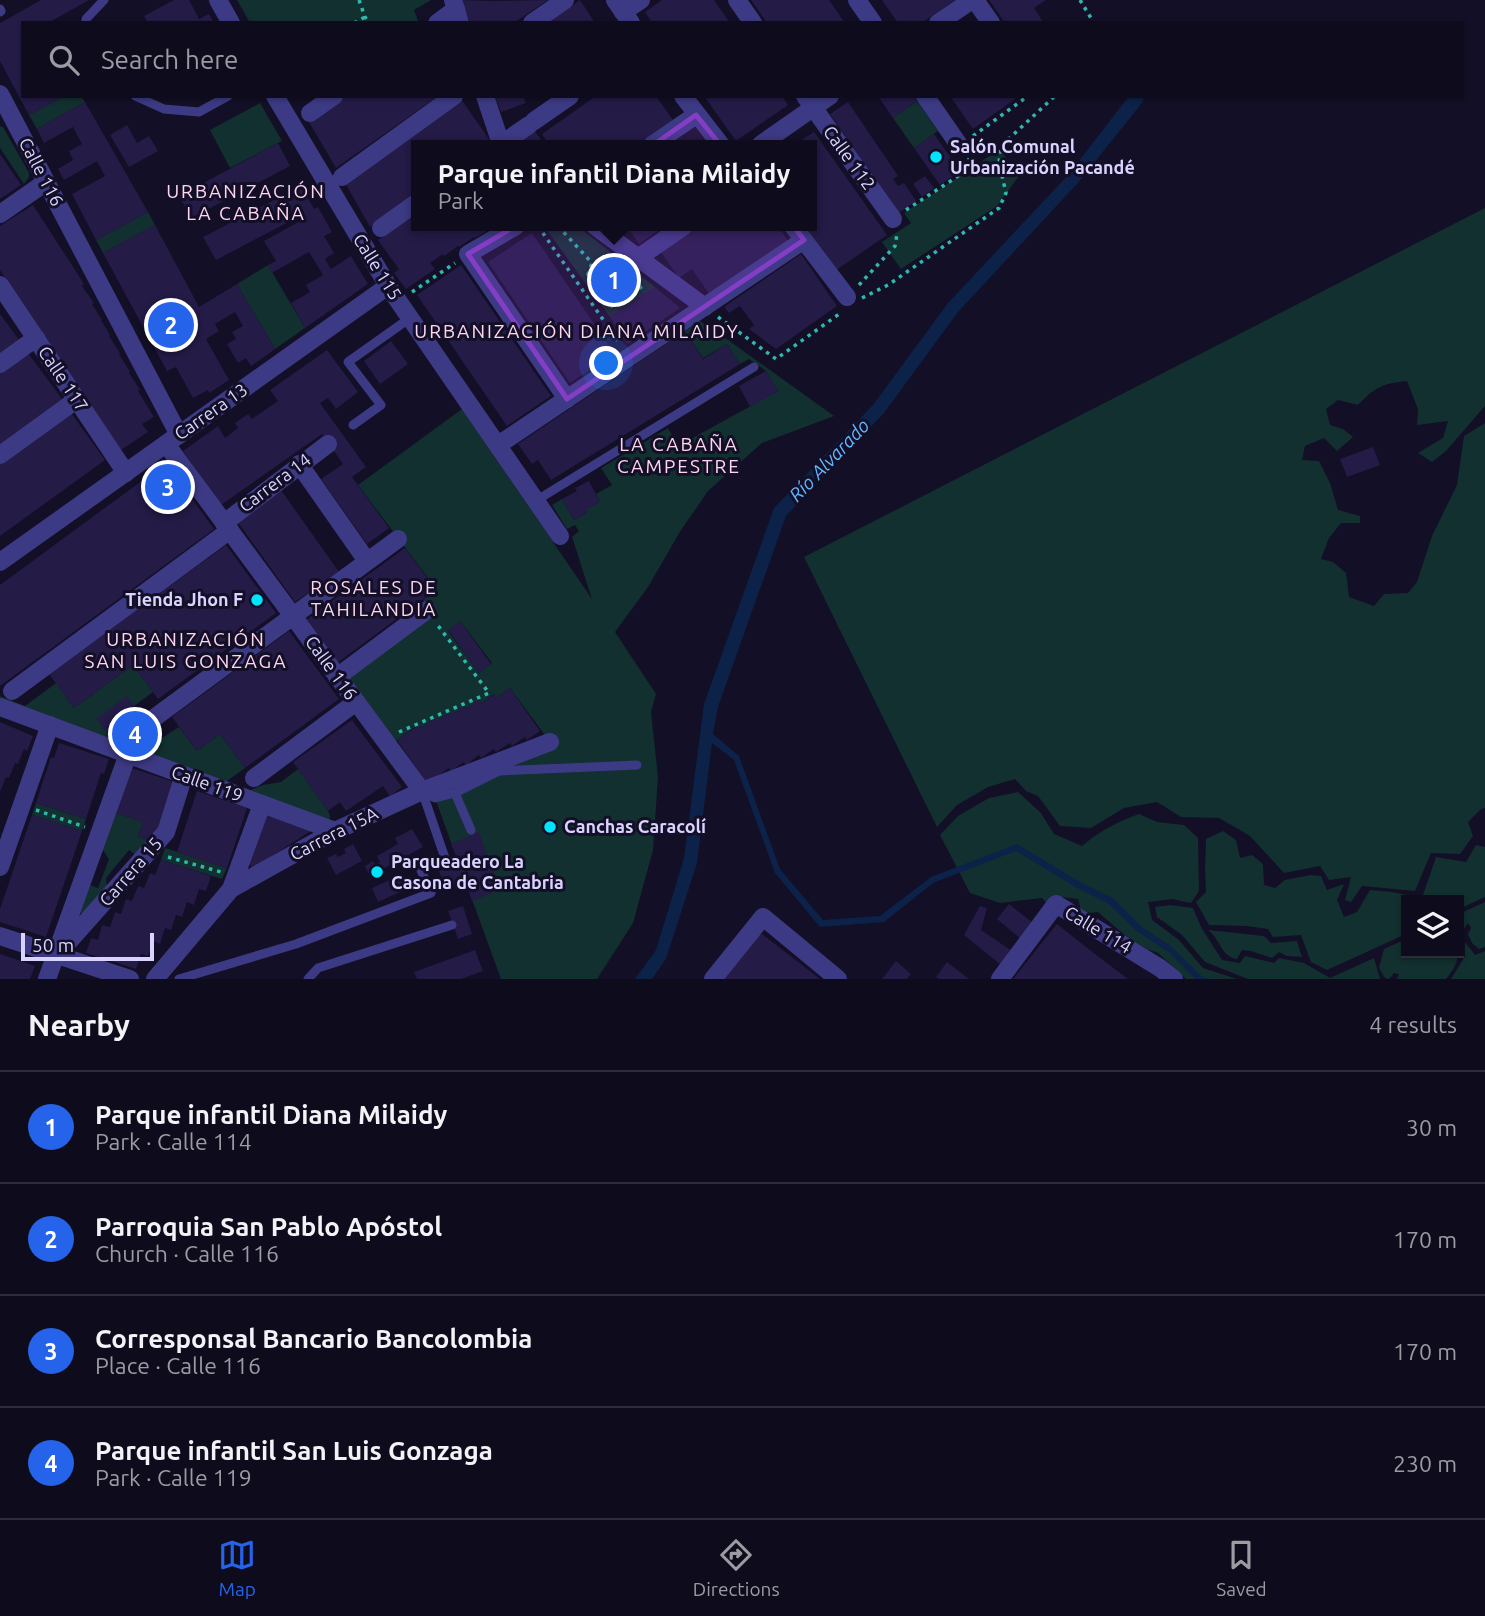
<!DOCTYPE html>
<meta charset="utf-8">
<style>
:root{--surface:#0e0b1c;--page:#171425;--text:#f1f3f6;--muted:#9b9ba3;--line:#2e2b3b;--accent:#2563eb}
body{margin:0;font-family:Ubuntu,sans-serif;background:var(--page);color:var(--text)}
.controls{position:absolute;right:21px;bottom:21px;display:grid;overflow:hidden;border-radius:0px;box-shadow:0 2px 5px #0004}
.controls button{width:63px;height:63px;display:grid;place-items:center;padding:0;border:0;border-bottom:2px solid var(--line);background:var(--surface);color:var(--text);font:35px sans-serif}
.scale{position:absolute;left:21px;bottom:18px;width:133px;box-sizing:border-box;padding-left:7px;border:4px solid #d9d4ff;border-top:0;font-size:19px;line-height:24px;white-space:nowrap;color:#d9d4ff;-webkit-text-stroke:5px #130f26;paint-order:stroke}
.you{position:absolute;left:607px;top:364px;width:24px;height:24px;margin:-18px;border:5px solid #fff;border-radius:50%;background:#1a73e8;box-shadow:0 0 0 10px #1a73e833}
.badge{display:grid;place-items:center;width:46px;height:46px;border-radius:50%;background:var(--accent);color:#fff;font-size:23px;font-weight:700}
.pin{position:absolute;translate:-50% -50%;border:4px solid #fff;box-shadow:0 2px 7px #0006}
.popup{position:absolute;left:411px;top:140px;width:406px;height:91px;box-sizing:border-box;display:grid;place-content:center;border-radius:0px;background:var(--surface);filter:drop-shadow(0 2px 5px #0005);font-size:23px;white-space:nowrap;color:var(--muted)}
.popup b{font-size:26px;color:var(--text)}
.popup::after{content:'';position:absolute;left:50%;top:100%;margin-left:-14px;border:14px solid transparent;border-top-color:var(--surface)}
.list{margin:0;padding:0;list-style:none}
h2{display:flex;justify-content:space-between;align-items:center;height:91px;margin:0;padding:0 28px;font-size:30px}
h2 small{font-size:23px;font-weight:400;color:var(--muted)}
.list li{display:grid;grid-template-columns:46px 1fr auto;gap:21px;align-items:center;box-sizing:border-box;height:112px;padding:0 28px;border-top:2px solid var(--line)}
.list b{display:block;font-size:26px;white-space:nowrap}
.list p{margin:0;font-size:23px;white-space:nowrap;color:var(--muted)}
.list em{font-size:23px;font-style:normal;color:var(--muted)}
.icon{flex:none;width:38px;height:38px;fill:none;stroke:currentColor;stroke-width:2;stroke-linecap:round;stroke-linejoin:round}
.map{position:relative;flex:none;width:1485px;height:979px;overflow:hidden}
.search{position:absolute;background:var(--surface);box-shadow:0 2px 5px #0004;left:21px;right:21px;top:21px;height:77px;display:flex;align-items:center;gap:18px;box-sizing:border-box;padding:0 24px;border-radius:0px;color:var(--muted);font-size:26px}
.sheet{height:539px;background:var(--surface)}
nav{display:flex;justify-content:space-around;align-items:center;box-sizing:border-box;height:98px;border-top:2px solid var(--line);background:var(--surface);font-size:19px;color:var(--muted)}
nav a{display:grid;justify-items:center;gap:4px}
nav .on{color:var(--accent)}
.map>svg:first-child{display:block}
.green{fill:#12302f;fill-rule:evenodd}
.water{fill:#0c2248}
.building{fill:#241b47}
.lines{fill:none;stroke-linecap:round;stroke-linejoin:round}
.path{stroke:#2fb8b0;stroke-width:3.5;stroke-dasharray:3.5 5;stroke-linecap:butt}
.service{stroke:#3d3a85;stroke-width:9}
.minor{stroke:#3d3a85;stroke-width:18}
.marked{fill:#843dc5;fill-opacity:0.2;stroke:#843dc5;stroke-width:5;stroke-linejoin:round}
.poi-dot{fill:#00e5ff;stroke:#130f26;stroke-width:2.5}
.labels{text-anchor:middle;stroke-width:6;stroke-linejoin:round;paint-order:stroke}
.poi-label{font-size:18px;font-weight:bold;fill:#d9d4ff;stroke:#130f26;text-anchor:start}
.street-label{font-size:18px;fill:#d9d4ff;stroke:#130f26}
.neighbourhood-label{font-size:19px;letter-spacing:2px;fill:#ffd6f0;stroke:#130f26}
.water-label{font-size:19px;font-style:italic;fill:#62b6ff;stroke:#130f26}
</style>
<div class="map">
<svg width="1485" height="979" viewBox="0 0 1485 979">
<rect width="100%" height="100%" fill="#130f26"/>
<g class="green">
<path d="M237,0H431L414,10L419,23H250Z"/>
<path d="M64,96H81L85,102L37,129L29,115Z"/>
<path d="M917,101L938,131L914,148L893,118Z"/>
<path d="M260,103L282,141L230,168L210,130Z"/>
<path d="M0,126L3,127L29,173V177L24,184L0,148Z"/>
<path d="M1000,149L1019,176L997,206L901,269L882,242L911,223L904,213Z"/>
<path d="M1485,208V406L1446,451L1432,462L1418,453L1443,438L1448,421L1417,425L1418,409L1407,381C1383,383 1374,388 1358,405L1338,400L1326,409L1330,425L1343,429L1353,437L1337,451L1324,438L1305,446L1302,460L1319,461L1330,483L1338,510L1360,516V523H1341L1329,538L1321,559L1333,562L1346,573L1349,597L1374,606L1384,594L1408,593L1417,582L1432,536L1457,485L1464,436L1485,423V808L1481,809L1468,822L1473,836L1460,854L1431,853L1415,891L1362,886L1351,902L1345,900L1351,877L1329,880L1320,866L1284,873L1250,836L1219,818L1181,817L1157,802L1124,808L1091,828L1060,826L1038,796L1026,791L1015,779L988,787L957,805L937,827L804,557Z"/>
<path d="M148,212L155,225L103,253L96,240Z"/>
<path d="M544,226H577L655,287L610,317Z"/>
<path d="M268,265L305,328L275,349L237,284Z"/>
<path d="M700,321L731,342L834,416L762,443L708,491L681,530L648,587L615,632L656,694L651,712L658,777L653,850L633,923L597,979H501L432,790L553,746L510,688L497,697L494,694L482,703L479,700L466,709L464,706L451,715L436,721L434,719L421,728L418,725L394,742L347,675L432,611L423,600L437,590L358,485L462,409L592,599L572,537L579,531L575,525L567,529L552,505L562,499L574,520L587,513L586,509L600,502L596,494L612,485L601,468L668,428L678,446L778,391L766,371L749,359L740,364L727,344L703,358L685,331ZM460,621L492,663L479,673L448,631Z"/>
<path d="M133,665L153,692L134,706L159,740L179,727L197,751L220,734L245,768L227,781L250,790L263,785L281,782L298,769L328,811L330,816L329,822L0,704V696L25,706L56,683L74,708Z"/>
<path d="M1018,792L1041,813L1054,834L1082,846C1099,831 1117,822 1139,814L1157,822L1184,825L1198,838L1199,891L1191,903L1172,899L1148,902L1152,920L1179,940L1203,968L1237,979H1186L1158,953L1147,949L1128,938L1098,912L1082,914L1078,899L1062,897L1049,906L1042,898L1000,903L970,893L940,835L958,816L989,798Z"/>
<path d="M36,803L86,819L82,831L32,815Z"/>
<path d="M116,813L143,822L138,837L149,840L136,855L129,850L106,878L107,889L85,913L81,914L80,910L90,885L98,888L109,859L102,849Z"/>
<path d="M1223,831L1236,840L1240,858L1252,855L1263,864L1264,885L1275,888L1285,880L1311,875L1321,876L1327,890L1344,884L1337,900L1344,917L1357,912L1370,890L1392,892L1422,898L1436,857L1466,862L1476,845L1485,847V897L1459,909V900H1406V934L1327,970L1311,962L1301,935L1273,937L1268,929L1247,926L1209,925L1196,902L1206,892L1205,869L1206,839Z"/>
<path d="M165,848L227,868L222,879L161,860Z"/>
<path d="M1485,902V947L1479,949L1472,943L1468,934L1471,928L1468,923L1459,936V914Z"/>
<path d="M1170,905L1193,908L1201,927L1222,960L1240,963L1245,956L1274,963L1279,958L1304,963L1330,978L1374,958L1380,979H1248L1205,962L1182,935L1157,917L1155,907Z"/>
<path d="M1208,930L1264,936L1271,943L1297,941L1302,957L1287,956L1279,952L1272,958L1251,951L1242,950L1237,959C1224,956 1223,949 1216,939C1214,935 1211,933 1208,930Z"/>
<path d="M1406,939V953H1459V940C1460,956 1457,966 1446,979H1397L1399,974L1394,973L1389,979L1385,978L1379,968L1384,949Z"/>
<path d="M1465,942L1475,955L1485,951V979H1451L1465,956Z"/>
</g>
<path class="water" d="M1129,96H1145L1142,103L1077,184L958,312L884,413L786,516L718,707L713,734L739,756L780,869L823,920L880,916L931,877L1017,844L1080,882L1113,898L1142,927L1172,947L1201,976L1208,979H1195L1169,952L1138,932L1109,904L1077,888L1016,851L933,883L884,922L820,927L775,873L734,760L712,743L697,863L666,959L652,979H635L656,950L684,858L704,704L774,508L873,405L948,303L1068,175Z"/>
<g class="building">
<path d="M41,0H89L48,23H23V96H64L29,115L0,61V23Z"/>
<path d="M174,0H189L199,19L209,14L214,23H148L144,16Z"/>
<path d="M461,0L490,1L548,0L514,23H470Z"/>
<path d="M580,0L595,23H547Z"/>
<path d="M662,0H714L730,23H652L645,12Z"/>
<path d="M751,0H829L845,23H767Z"/>
<path d="M882,0H955L922,23H898Z"/>
<path d="M989,0H1046L1034,8L1044,23H1005Z"/>
<path d="M346,96H438L336,168L309,122Z"/>
<path d="M495,96H523L526,103L501,112Z"/>
<path d="M596,96H656L673,120L636,145H549L542,134Z"/>
<path d="M704,96H782L788,105L736,141Z"/>
<path d="M878,96H914L917,101L893,118Z"/>
<path d="M950,96H1019L973,129Z"/>
<path d="M461,99L491,142L487,145H416V195L370,227L344,181Z"/>
<path d="M85,102L148,212L96,240L72,194L105,176L97,161L64,180L58,169L73,160L69,151L82,144L73,127L44,143L37,129Z"/>
<path d="M848,102L898,176L893,179L898,186L904,183L916,201L899,213L830,114Z"/>
<path d="M127,125L137,143L149,136L158,151L129,167L110,135Z"/>
<path d="M534,130L545,145H513Z"/>
<path d="M814,132L887,235L835,271L803,226H812V145H794Z"/>
<path d="M934,134L960,171L940,185L914,148Z"/>
<path d="M278,143L290,166L191,218L179,196Z"/>
<path d="M0,154L21,185L0,199Z"/>
<path d="M925,176L934,188L922,197L913,184Z"/>
<path d="M301,186L314,209L318,207L332,232L324,236L334,253L325,259L331,269L351,256L368,284L305,328L291,303L310,292L306,285L323,275L309,252L272,273L268,265L276,261L264,241L302,220L300,216L216,260L203,237Z"/>
<path d="M33,205L84,284L82,286L94,303L92,304L102,320H101L110,335L109,336L120,353L119,354L130,372L129,373L140,390L138,391L154,417L142,424L148,432L118,452L0,270V226Z"/>
<path d="M416,213V226H496L475,238L474,237L459,247L458,246L444,256L443,254L430,263L435,269L406,289L394,273L399,269L378,240Z"/>
<path d="M155,225L199,307L237,284L275,349L251,366L246,358L238,363L227,344L236,339L232,332L243,326L235,312L215,324L219,331L206,339L229,380L209,393L208,390L193,398L176,367L167,371L103,253Z"/>
<path d="M627,226H665L639,244Z"/>
<path d="M699,226H778L788,241L710,295L692,269L679,278L661,252Z"/>
<path d="M532,233L614,353L570,383L488,262Z"/>
<path d="M801,254L837,306L776,349L749,329L754,325L740,306L729,313L724,307Z"/>
<path d="M461,265L551,396L507,426L417,295Z"/>
<path d="M655,287L680,308L627,344L610,317Z"/>
<path d="M0,314L19,340L0,354Z"/>
<path d="M685,331L703,359L727,344L740,364L551,480L538,460L532,464L518,444Z"/>
<path d="M391,341L408,364L380,384L364,361Z"/>
<path d="M327,350L358,392L336,409L328,398L320,403L366,467L352,477L389,528L367,544L321,479L343,464L322,434L221,505L183,451L218,426L225,438L238,428L235,423L248,414L252,419L278,401L270,390Z"/>
<path d="M28,353L62,399L0,444V373Z"/>
<path d="M766,371L778,391L750,407L739,386Z"/>
<path d="M71,413L105,460L0,536V465Z"/>
<path d="M1373,447L1380,465L1347,477L1340,459Z"/>
<path d="M166,463L214,529L0,686V585Z"/>
<path d="M589,481L600,502L586,509L588,512L574,520L562,499L577,491L575,488Z"/>
<path d="M281,490L339,572L295,602L237,521Z"/>
<path d="M226,545L276,613L158,699L133,665L74,708L49,674Z"/>
<path d="M405,548L436,590L337,663L306,620Z"/>
<path d="M460,621L491,664L479,673L448,630Z"/>
<path d="M289,631L339,699L245,768L220,734L197,751L172,717Z"/>
<path d="M510,688L540,731L527,740L525,737L512,746L510,743L496,752L494,749L481,758L479,755L466,765L464,762L451,771L449,768L427,783L397,740L419,725L421,728L434,719L436,721L449,712L451,715L464,706L466,709L479,700L482,703L495,694L497,697Z"/>
<path d="M127,696L139,713L109,735L96,719Z"/>
<path d="M352,720L402,787L390,796L383,786L346,811L340,802L328,811L293,762Z"/>
<path d="M0,722L33,736L27,751L24,749L18,764L15,763L9,778L6,777L0,792Z"/>
<path d="M59,743L109,759L104,774L101,773L86,819L36,803L51,757L54,758Z"/>
<path d="M132,768L174,782L158,828L149,840L138,837L143,822L116,813Z"/>
<path d="M197,791L247,808L227,868L177,852Z"/>
<path d="M266,813L314,829L253,868L247,862Z"/>
<path d="M32,815L82,831L46,937L0,922V909Z"/>
<path d="M412,829L423,847L370,876L365,866L373,861L375,865L380,862L377,856L398,844L395,838Z"/>
<path d="M479,832L499,890L472,901L465,881L446,888L439,871L459,863L451,844Z"/>
<path d="M353,844L362,861L336,875L327,858L336,854L338,857L346,853L344,849Z"/>
<path d="M161,860L211,876L206,891L199,889L194,905L187,902L182,917L176,915L171,930L165,928L160,944L153,941L148,956L141,954L136,969L86,953L91,938L98,940L102,925L110,927L115,912L121,914L126,899L132,901L138,886L144,888L150,873L155,875Z"/>
<path d="M403,874L409,888L378,902L372,888Z"/>
<path d="M1009,904L1033,923L1021,939L997,919Z"/>
<path d="M463,906L472,934L458,939L448,911Z"/>
<path d="M980,906L987,908L981,930L1012,951L1001,965L964,935Z"/>
<path d="M1057,924L1095,954L1128,979H1013Z"/>
<path d="M758,931L820,979H720Z"/>
<path d="M475,950L483,971L461,979H417L414,972Z"/>
<path d="M0,954L35,966L30,979H0Z"/>
<path d="M896,961L911,974L907,979H882Z"/>
<path d="M947,962L969,979H939L936,977Z"/>
</g>
<g class="lines">
<g class="path">
<path d="M359,0L365,17L369,23"/>
<path d="M1080,0L1094,23"/>
<path d="M354,23L365,17"/>
<path d="M973,136L1028,96"/>
<path d="M906,210L969,169V158"/>
<path d="M538,226L620,344"/>
<path d="M558,226L592,263"/>
<path d="M602,259L615,263L643,286L610,307L592,283L588,274L592,263Z"/>
<path d="M859,285L895,246L897,234"/>
<path d="M412,292L455,263"/>
<path d="M862,298L888,285L999,208L1006,193L999,163L1001,146L1055,96"/>
<path d="M718,317L776,359L842,312"/>
<path d="M399,732L489,693L436,623"/>
<path d="M152,746L160,741L158,733"/>
<path d="M36,810L85,827"/>
<path d="M168,857L221,872"/>
</g>
<g class="service">
<path d="M0,9L1,11L0,12"/>
<path d="M86,23V19L104,0"/>
<path d="M135,96L164,109L199,112L228,96"/>
<path d="M353,425L381,405L348,362L410,318"/>
<path d="M537,500L754,367"/>
<path d="M423,792L435,798L455,793L471,830"/>
<path d="M455,793L499,771L637,765"/>
<path d="M179,979L296,944L431,893L420,868L445,858L422,791"/>
<path d="M308,979L318,968L452,925"/>
</g>
<g class="minor">
<path d="M218,0L231,23"/>
<path d="M453,0L460,23"/>
<path d="M615,0L631,23"/>
<path d="M737,0L753,23"/>
<path d="M857,0L873,23"/>
<path d="M975,0L991,23"/>
<path d="M623,12L641,0"/>
<path d="M437,23L456,9"/>
<path d="M532,23L565,0"/>
<path d="M938,23L972,0"/>
<path d="M0,94L179,435"/>
<path d="M275,96L388,286L560,536"/>
<path d="M485,96L501,144"/>
<path d="M683,96L721,145"/>
<path d="M805,96L893,219"/>
<path d="M925,96L959,145"/>
<path d="M310,113L334,96"/>
<path d="M534,121L570,96"/>
<path d="M500,145L529,125"/>
<path d="M652,145L696,115"/>
<path d="M760,145L830,96"/>
<path d="M342,177L454,96"/>
<path d="M0,214L46,182"/>
<path d="M516,226L468,254L567,399"/>
<path d="M595,226L705,307"/>
<path d="M793,226L847,297"/>
<path d="M381,228L416,203"/>
<path d="M638,258L684,226"/>
<path d="M0,285L126,473"/>
<path d="M0,364L36,338"/>
<path d="M166,444L422,791"/>
<path d="M498,445L804,240"/>
<path d="M0,455L76,400"/>
<path d="M299,464L367,561"/>
<path d="M224,523L328,444"/>
<path d="M0,562L388,286"/>
<path d="M337,677L427,610"/>
<path d="M12,691L230,530"/>
<path d="M0,707L335,831"/>
<path d="M154,718L398,539"/>
<path d="M254,778L356,702"/>
<path d="M0,867L50,725"/>
<path d="M231,889L262,804"/>
<path d="M0,936L130,979"/>
<path d="M63,948L166,832L184,775"/>
<path d="M47,979L128,754"/>
<path d="M155,979L231,889L335,831L422,791L550,742"/>
<path d="M713,979L763,917L838,979"/>
<path d="M1000,979L1056,904L1160,968L1174,979"/>
</g>
</g>
<path class="marked" d="M696,115L735,163L756,175L804,240L567,399L468,254L553,204L567,205Z"/>
<g class="poi-dot">
<circle cx="936" cy="157" r="7"/>
<circle cx="257" cy="600" r="7"/>
<circle cx="550" cy="827" r="7"/>
<circle cx="377" cy="872" r="7"/>
</g>
<g class="labels">
<g class="poi-label">
<text x="950" y="153">Salón Comunal<tspan x="950" dy="21">Urbanización Pacandé</tspan></text>
<text x="243" y="606" text-anchor="end">Tienda Jhon F</text>
<text x="564" y="833">Canchas Caracolí</text>
<text x="391" y="868">Parqueadero La<tspan x="391" dy="21">Casona de Cantabria</tspan></text>
</g>
<g class="street-label">
<text transform="translate(849 158) rotate(54)" y="6">Calle 112</text>
<text transform="translate(41 172) rotate(62)" y="6">Calle 116</text>
<text transform="translate(377 267) rotate(58)" y="6">Calle 115</text>
<text transform="translate(63 379) rotate(56)" y="6">Calle 117</text>
<text transform="translate(211 412) rotate(-35)" y="6">Carrera 13</text>
<text transform="translate(275 483) rotate(-37)" y="6">Carrera 14</text>
<text transform="translate(331 668) rotate(54)" y="6">Calle 116</text>
<text transform="translate(207 784) rotate(20)" y="6">Calle 119</text>
<text transform="translate(334 834) rotate(-27)" y="6">Carrera 15A</text>
<text transform="translate(131 872) rotate(-49)" y="6">Carrera 15</text>
<text transform="translate(1098 930) rotate(31)" y="6">Calle 114</text>
</g>
<g class="neighbourhood-label">
<text x="246" y="198">URBANIZACIÓN<tspan x="246" dy="22">LA CABAÑA</tspan></text>
<text x="577" y="338">URBANIZACIÓN DIANA MILAIDY</text>
<text x="679" y="451">LA CABAÑA<tspan x="679" dy="22">CAMPESTRE</tspan></text>
<text x="374" y="594">ROSALES DE<tspan x="374" dy="22">TAHILANDIA</tspan></text>
<text x="186" y="646">URBANIZACIÓN<tspan x="186" dy="22">SAN LUIS GONZAGA</tspan></text>
</g>
<g class="water-label">
<text transform="translate(829 460) rotate(-46)" y="7">Río Alvarado</text>
</g>
</g>
</svg>
<div class="controls">
<button><svg class="icon" aria-label="layers" viewBox="0 0 24 24"><path d="M12 4l9 5-9 5-9-5zM3 14l9 5 9-5"/></svg></button>
</div>
<div class="scale">50 m</div>
<div class="you"></div>
<div class="pin badge" style="left:614px;top:280px">1</div>
<div class="popup"><b>Parque infantil Diana Milaidy</b>Park</div>
<div class="pin badge" style="left:171px;top:325px">2</div>
<div class="pin badge" style="left:168px;top:487px">3</div>
<div class="pin badge" style="left:135px;top:734px">4</div>
<div class="search"><svg class="icon" aria-label="search" viewBox="0 0 24 24"><circle cx="10" cy="10" r="6"/><path d="M15 15l6 6"/></svg>Search here</div>
</div>
<section class="sheet">
<h2>Nearby<small>4 results</small></h2>
<ul class="list">
<li><span class="badge">1</span><div><b>Parque infantil Diana Milaidy</b><p>Park · Calle 114</p></div><em>30 m</em></li>
<li><span class="badge">2</span><div><b>Parroquia San Pablo Apóstol</b><p>Church · Calle 116</p></div><em>170 m</em></li>
<li><span class="badge">3</span><div><b>Corresponsal Bancario Bancolombia</b><p>Place · Calle 116</p></div><em>170 m</em></li>
<li><span class="badge">4</span><div><b>Parque infantil San Luis Gonzaga</b><p>Park · Calle 119</p></div><em>230 m</em></li>
</ul>
</section>
<nav>
<a class="on"><svg class="icon" aria-label="map" viewBox="0 0 24 24"><path d="M3 6l6-2 6 2 6-2v14l-6 2-6-2-6 2zM9 4v14M15 6v14"/></svg>Map</a>
<a><svg class="icon" aria-label="directions" viewBox="0 0 24 24"><path d="M12 3l9 9-9 9-9-9zM9 14v-3h6M13 9l2 2-2 2"/></svg>Directions</a>
<a><svg class="icon" aria-label="saved" viewBox="0 0 24 24"><path d="M7 4h10v16l-5-4-5 4z"/></svg>Saved</a>
</nav>
